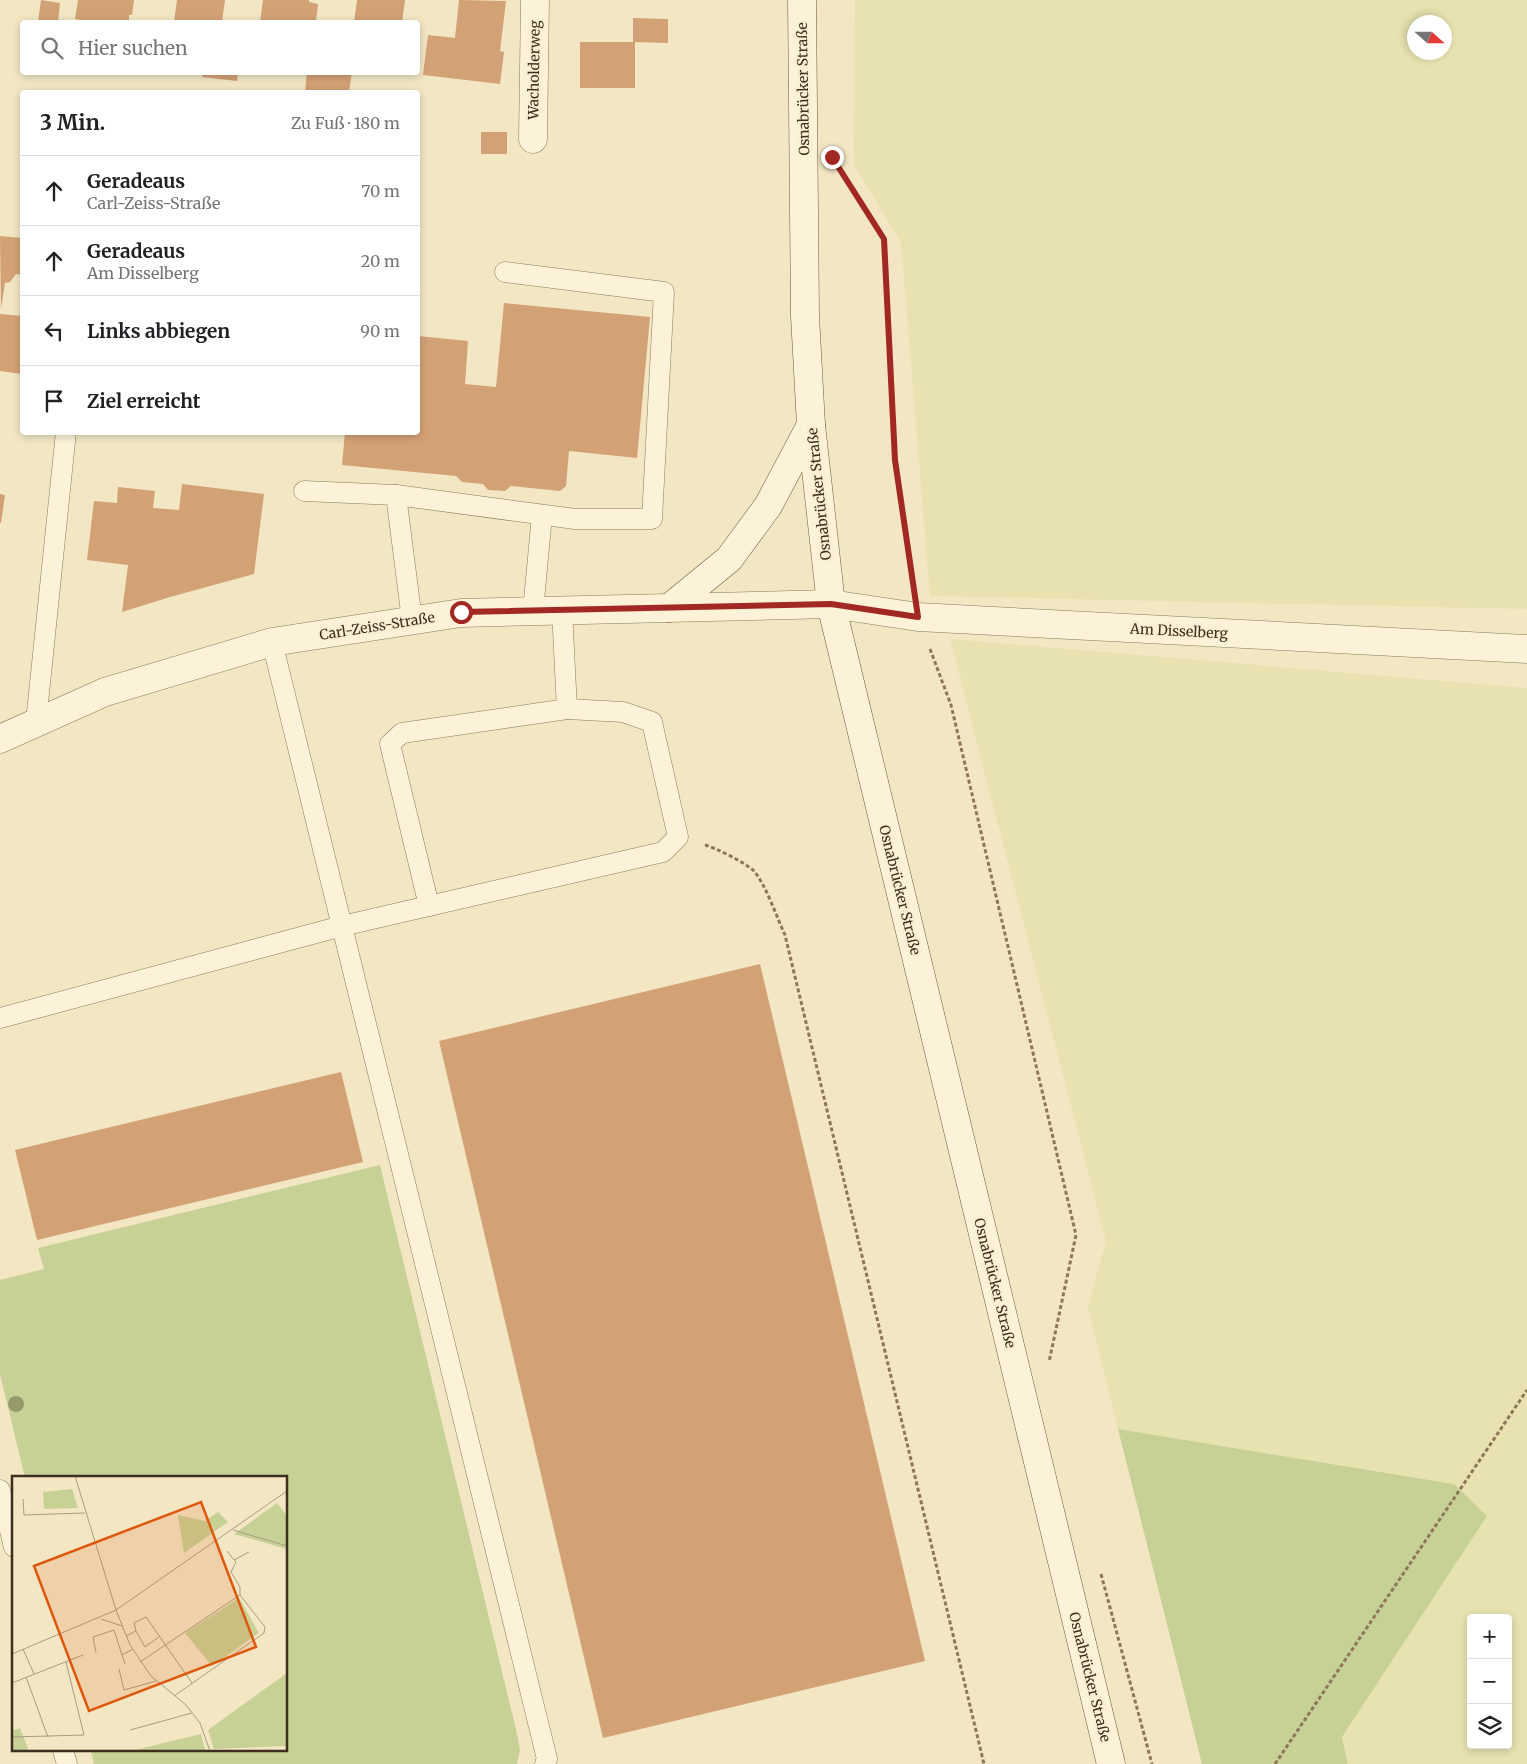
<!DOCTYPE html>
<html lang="de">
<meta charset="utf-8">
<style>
:root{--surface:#fff;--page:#f6f6f6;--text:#202124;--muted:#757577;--line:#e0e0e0}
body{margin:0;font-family:Merriweather,serif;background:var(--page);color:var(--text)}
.controls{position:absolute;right:15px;bottom:15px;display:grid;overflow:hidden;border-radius:5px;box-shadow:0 2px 8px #0003}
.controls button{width:45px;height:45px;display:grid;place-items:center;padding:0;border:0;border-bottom:1px solid var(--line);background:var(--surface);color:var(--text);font:25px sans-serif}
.compass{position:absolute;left:1407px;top:15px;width:45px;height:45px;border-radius:50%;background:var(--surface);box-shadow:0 2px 8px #0003;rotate:111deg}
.stop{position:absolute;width:15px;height:15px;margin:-11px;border:4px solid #a22823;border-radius:50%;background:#fff}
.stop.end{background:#a22823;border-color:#fff;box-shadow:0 1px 5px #0008}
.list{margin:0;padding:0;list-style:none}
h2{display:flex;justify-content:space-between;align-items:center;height:65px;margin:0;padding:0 20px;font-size:21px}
h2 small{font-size:16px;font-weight:400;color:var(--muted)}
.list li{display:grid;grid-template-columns:32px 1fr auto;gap:15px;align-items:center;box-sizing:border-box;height:70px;padding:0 20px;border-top:1px solid var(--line)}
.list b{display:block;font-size:19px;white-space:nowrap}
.list p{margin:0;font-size:16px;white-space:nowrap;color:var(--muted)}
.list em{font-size:16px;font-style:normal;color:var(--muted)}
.icon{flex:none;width:28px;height:28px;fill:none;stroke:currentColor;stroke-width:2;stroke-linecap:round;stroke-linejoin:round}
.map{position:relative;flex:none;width:1527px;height:1764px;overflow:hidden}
.search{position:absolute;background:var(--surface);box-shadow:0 2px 8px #0003;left:20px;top:20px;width:400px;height:55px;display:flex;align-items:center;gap:12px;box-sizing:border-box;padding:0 18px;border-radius:5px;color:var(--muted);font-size:19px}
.panel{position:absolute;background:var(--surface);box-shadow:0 2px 8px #0003;left:20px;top:90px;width:400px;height:345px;border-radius:5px}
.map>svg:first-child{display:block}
.farmland{fill:#e8e2b0;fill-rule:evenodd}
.green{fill:#c7d196}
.building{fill:#d3a176}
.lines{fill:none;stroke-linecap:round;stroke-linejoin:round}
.lane-casing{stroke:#8e7758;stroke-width:21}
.street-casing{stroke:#8e7758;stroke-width:29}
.secondary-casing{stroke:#70583b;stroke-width:29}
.path{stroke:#8e7758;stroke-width:3;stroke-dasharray:4 2.5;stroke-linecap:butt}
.lane{stroke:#fbf2d8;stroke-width:20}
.street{stroke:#fbf2d8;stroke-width:28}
.secondary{stroke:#fbf2d8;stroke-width:28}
.tree{fill:#969a6a}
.route{stroke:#a22823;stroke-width:6}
.labels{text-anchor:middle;stroke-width:5;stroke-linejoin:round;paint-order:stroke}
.street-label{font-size:14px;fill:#3d2e1d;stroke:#f8efd4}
.inset-road{fill:none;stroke:#aa9c81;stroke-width:1}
.view{fill:#df570d;fill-opacity:0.15;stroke:#df570d;stroke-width:2.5}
.inset-edge{fill:none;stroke:#3d2e1d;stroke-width:2.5}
</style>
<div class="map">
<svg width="1527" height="1764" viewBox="0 0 1527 1764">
<rect width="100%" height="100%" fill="#f2e6c3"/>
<g class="farmland">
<path d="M855,0H1527V609L930,596L901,242L854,165ZM1414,22H1444V52H1414Z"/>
<path d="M950,639L1527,688V1764H1348L1342,1737L1487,1516L1454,1484L1118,1429L1088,1307L1106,1241ZM1471,1618H1508V1745H1471Z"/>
</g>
<g class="green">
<path d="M380,1165L517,1734L520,1750L517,1764H94L91,1750H286V1478H25L0,1374V1280L44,1269L38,1248Z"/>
<path d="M1118,1429L1454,1484L1487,1516L1342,1737L1348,1764H1202Z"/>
</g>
<g class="building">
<path d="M41,0L60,3L58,22H38Z"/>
<path d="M78,0H134L132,15H129V22H81V20L75,19Z"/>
<path d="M177,0H225L222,22H174Z"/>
<path d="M263,0H309V2L318,4L316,22H260Z"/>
<path d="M357,0H405L402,22H354Z"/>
<path d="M459,0L506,1L500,51L504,52L500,84L423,75L428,35L455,38Z"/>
<path d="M633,18L668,19V43L635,42V88H580V42H633Z"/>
<path d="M203,72H238L237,81L202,77Z"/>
<path d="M307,72H352L349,92H305Z"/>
<rect x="481" y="132" width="26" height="22"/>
<path d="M0,236L22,238V275L16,274L10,282L5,283L1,309Z"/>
<path d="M504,303L650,317L637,458L569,451L566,486L560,491L511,486L505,491L488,490L483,484L462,482L456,476L342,465L345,432H418V336L468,341L465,384L496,387Z"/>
<path d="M0,314L22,316V374L0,371Z"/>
<path d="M182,484L264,494L254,574L170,597L122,612L128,565L87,560L94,501L117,503L118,487L155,491L153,508L179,510Z"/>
<path d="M0,494L5,495L1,523H0Z"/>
<path d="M760,964L925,1661L603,1738L439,1041Z"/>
<path d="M341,1072L363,1162L37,1240L15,1150Z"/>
</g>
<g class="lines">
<g class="lane-casing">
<g id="lane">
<path d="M304,491L396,495L412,620"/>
<path d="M396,495L575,519H652L664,292L505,272"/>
<path d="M533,611L542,515"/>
<path d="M272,642L547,1759L545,1764"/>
<path d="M36,722L66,432"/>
<path d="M429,906L390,744L402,733L567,709"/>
<path d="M0,1018L342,926L663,852L678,837L652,722L623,712L567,709L562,610"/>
<path d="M0,1490L14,1547"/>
<path d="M63,1750L67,1764"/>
</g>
</g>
<g class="street-casing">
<g id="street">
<path d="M533,139L535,0"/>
<path d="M0,739L105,692L272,642L461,613L831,604L918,617L1527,649"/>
</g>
</g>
<g class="secondary-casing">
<g id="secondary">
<path d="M802,0L805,316L811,425L831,604L1111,1764"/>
<path d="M669,608L729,559L768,506L811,425"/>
</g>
</g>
<g class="path">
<path d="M837,164L884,239L895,460L913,583"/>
<path d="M930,649L951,705L1076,1235L1049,1362"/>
<path d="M705,845C716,848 746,863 754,871C766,885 777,918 785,935L984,1764"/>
<path d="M1101,1574L1152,1764"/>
<path d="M1275,1764L1527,1390"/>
</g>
<use href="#lane" class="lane"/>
<use href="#street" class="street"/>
<use href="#secondary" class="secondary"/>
</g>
<circle class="tree" cx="16" cy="1404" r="8"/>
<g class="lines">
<path class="route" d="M461,612L831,604L918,617L895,460L884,239L832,157"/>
</g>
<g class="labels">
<g class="street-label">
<text transform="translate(534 70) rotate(-89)" y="5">Wacholderweg</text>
<text transform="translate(803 89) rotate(-91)" y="5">Osnabrücker Straße</text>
<text transform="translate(819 494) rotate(-96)" y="5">Osnabrücker Straße</text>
<text transform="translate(377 626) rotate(-9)" y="5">Carl-Zeiss-Straße</text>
<text transform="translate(1179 631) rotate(3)" y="5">Am Disselberg</text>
<text transform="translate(900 890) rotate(76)" y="5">Osnabrücker Straße</text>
<text transform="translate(995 1283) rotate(76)" y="5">Osnabrücker Straße</text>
<text transform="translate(1090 1677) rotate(76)" y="5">Osnabrücker Straße</text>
</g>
</g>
<g transform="translate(12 1476)">
<rect width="275" height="275" fill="#f2e6c3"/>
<path d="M60,13L66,32L32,33L31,16ZM265,27L275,40V73L222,58ZM206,36L216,46L172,77L166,39L193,45ZM227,122L247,157L200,190L173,157ZM275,197V270L202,273L196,254ZM8,252L17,275H1L0,255ZM189,258L193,274L121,275L123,274Z" fill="#c7d196"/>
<path class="inset-road" d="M63,0L104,134L118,169L139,200L174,229L188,247L198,275M11,23L12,39L73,37M221,54L275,70M215,75L224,86L219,96L228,111V119M222,84L237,76M89,143L110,150M124,155L133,171L147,161M114,160L124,155L122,147L134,141L180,207M11,173L22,198M84,177L81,161L102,154L110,179M0,178L104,134L275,15M128,186L228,119M113,188L110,179L121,173M107,193L112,214L144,205M14,201L36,261M0,207L71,179M162,220L252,157L253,151L228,119M118,254L180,237M0,261L72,259L54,186"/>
<path class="view" d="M189,26L244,171L77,235L22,90Z"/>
<rect width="275" height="275" class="inset-edge"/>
</g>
</svg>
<div class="controls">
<button>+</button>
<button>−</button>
<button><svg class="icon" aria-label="layers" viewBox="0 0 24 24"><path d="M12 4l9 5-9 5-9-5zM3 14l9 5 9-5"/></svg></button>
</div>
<svg class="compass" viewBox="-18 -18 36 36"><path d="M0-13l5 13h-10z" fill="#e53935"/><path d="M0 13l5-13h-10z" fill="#757577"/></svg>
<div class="stop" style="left:461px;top:612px"></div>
<div class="stop end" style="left:832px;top:157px"></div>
<div class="search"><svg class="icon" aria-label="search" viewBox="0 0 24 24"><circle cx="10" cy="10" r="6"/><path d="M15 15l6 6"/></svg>Hier suchen</div>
<section class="panel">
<h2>3 Min.<small>Zu Fuß · 180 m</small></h2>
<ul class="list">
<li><svg class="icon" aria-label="ahead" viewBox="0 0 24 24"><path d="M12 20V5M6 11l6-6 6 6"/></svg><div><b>Geradeaus</b><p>Carl-Zeiss-Straße</p></div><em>70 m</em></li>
<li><svg class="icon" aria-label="ahead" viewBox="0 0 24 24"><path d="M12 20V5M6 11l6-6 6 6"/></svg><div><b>Geradeaus</b><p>Am Disselberg</p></div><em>20 m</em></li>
<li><svg class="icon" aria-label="left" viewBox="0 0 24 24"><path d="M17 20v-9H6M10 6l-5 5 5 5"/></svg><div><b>Links abbiegen</b></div><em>90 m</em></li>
<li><svg class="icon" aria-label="arrive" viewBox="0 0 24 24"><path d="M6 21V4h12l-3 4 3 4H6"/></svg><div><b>Ziel erreicht</b></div></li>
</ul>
</section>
</div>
